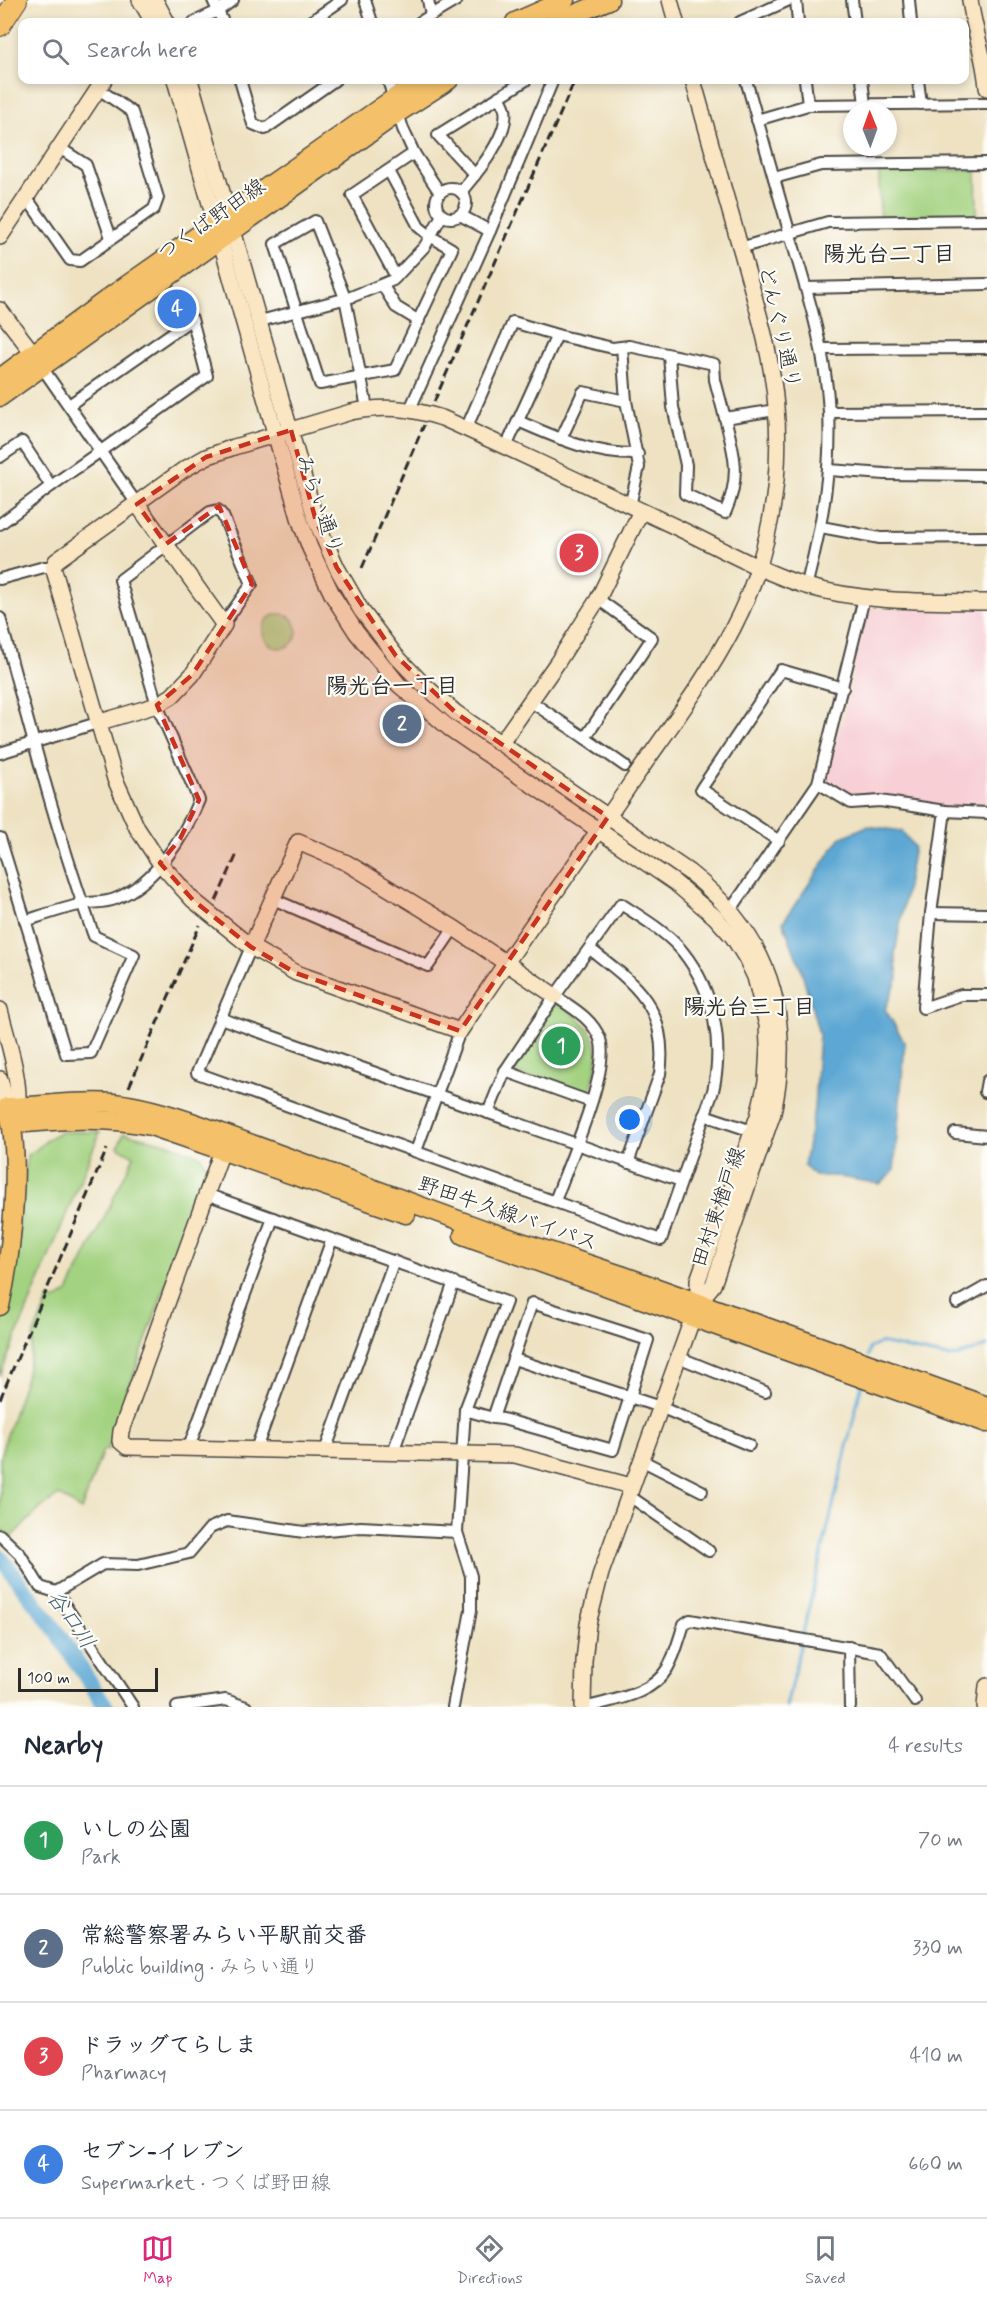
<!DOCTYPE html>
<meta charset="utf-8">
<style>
:root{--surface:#fff;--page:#f6f6f7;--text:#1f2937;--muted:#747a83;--line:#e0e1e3;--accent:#db2777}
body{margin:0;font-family:Mynerve,"Klee One",sans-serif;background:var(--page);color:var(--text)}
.compass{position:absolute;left:843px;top:102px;width:54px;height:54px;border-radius:50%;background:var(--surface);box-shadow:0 3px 9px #0003;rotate:359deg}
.scale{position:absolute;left:18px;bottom:15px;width:140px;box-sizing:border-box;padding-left:6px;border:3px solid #2b2b2b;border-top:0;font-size:16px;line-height:21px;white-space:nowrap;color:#2b2b2b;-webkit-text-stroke:4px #fdfcf7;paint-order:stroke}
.you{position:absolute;left:630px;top:1120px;width:21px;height:21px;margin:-15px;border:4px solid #fff;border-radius:50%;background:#1a73e8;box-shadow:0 0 0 9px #1a73e833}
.badge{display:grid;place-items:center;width:39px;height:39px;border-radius:50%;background:var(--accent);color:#fff;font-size:20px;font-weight:700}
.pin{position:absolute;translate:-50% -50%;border:3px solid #fff;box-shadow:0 2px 6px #0006}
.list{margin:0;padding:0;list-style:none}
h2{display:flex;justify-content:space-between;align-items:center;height:78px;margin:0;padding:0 24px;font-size:26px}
h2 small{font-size:20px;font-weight:400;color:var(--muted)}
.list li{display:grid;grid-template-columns:39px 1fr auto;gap:18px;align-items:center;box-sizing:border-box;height:108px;padding:0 24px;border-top:2px solid var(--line)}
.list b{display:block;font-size:22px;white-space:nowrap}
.list p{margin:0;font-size:20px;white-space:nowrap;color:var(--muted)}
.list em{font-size:20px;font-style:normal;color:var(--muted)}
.icon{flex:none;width:33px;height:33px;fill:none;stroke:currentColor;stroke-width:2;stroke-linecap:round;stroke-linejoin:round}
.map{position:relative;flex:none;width:987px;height:1707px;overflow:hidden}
.search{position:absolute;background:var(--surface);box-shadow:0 3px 9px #0003;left:18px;right:18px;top:18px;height:66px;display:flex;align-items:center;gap:15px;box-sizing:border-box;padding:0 21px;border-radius:12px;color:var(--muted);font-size:22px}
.sheet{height:510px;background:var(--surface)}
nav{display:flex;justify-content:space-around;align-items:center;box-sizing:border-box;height:84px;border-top:2px solid var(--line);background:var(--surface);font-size:16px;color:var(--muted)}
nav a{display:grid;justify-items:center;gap:3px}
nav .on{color:var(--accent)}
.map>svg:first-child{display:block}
.built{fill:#f7cfd5}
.green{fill:#a3d280;stroke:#677e56;stroke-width:1.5}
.water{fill:#5ba7d3;stroke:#43697f;stroke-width:1.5}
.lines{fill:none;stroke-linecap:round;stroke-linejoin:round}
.stream{stroke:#5ba7d3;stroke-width:3}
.river{stroke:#5ba7d3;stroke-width:16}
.street-casing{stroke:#484642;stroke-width:14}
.secondary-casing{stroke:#484642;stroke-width:18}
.primary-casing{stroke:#484642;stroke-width:21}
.highway-casing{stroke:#484642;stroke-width:22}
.street{stroke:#fff;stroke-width:10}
.secondary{stroke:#fbe6c3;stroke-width:15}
.primary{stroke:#f4c16a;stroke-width:18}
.highway{stroke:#f4c16a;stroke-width:20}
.rail{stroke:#2b2b2b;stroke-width:3;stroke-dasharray:9 4.5;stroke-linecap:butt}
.marked{fill:#c8321e;fill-opacity:0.2;stroke:#c8321e;stroke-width:4.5;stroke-dasharray:12 8;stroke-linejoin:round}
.labels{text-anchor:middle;stroke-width:4.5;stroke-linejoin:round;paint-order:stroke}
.street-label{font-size:21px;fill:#2b2b2b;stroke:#fdfcf7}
.neighbourhood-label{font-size:22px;font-weight:bold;fill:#2b2b2b;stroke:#fdfcf7}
.water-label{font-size:22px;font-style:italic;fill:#3e5d6e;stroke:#fdfcf7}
</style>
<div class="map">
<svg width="987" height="1707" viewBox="0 0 987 1707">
<rect width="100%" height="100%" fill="#fdfcf7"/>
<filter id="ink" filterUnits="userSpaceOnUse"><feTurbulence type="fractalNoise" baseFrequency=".0167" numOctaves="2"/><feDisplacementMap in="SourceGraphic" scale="12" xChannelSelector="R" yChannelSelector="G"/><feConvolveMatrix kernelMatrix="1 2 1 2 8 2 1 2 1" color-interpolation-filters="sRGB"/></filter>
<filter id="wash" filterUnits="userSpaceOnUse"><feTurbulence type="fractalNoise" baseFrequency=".008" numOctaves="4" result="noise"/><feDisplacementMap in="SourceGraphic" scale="24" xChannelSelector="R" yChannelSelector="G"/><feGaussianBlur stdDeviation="1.35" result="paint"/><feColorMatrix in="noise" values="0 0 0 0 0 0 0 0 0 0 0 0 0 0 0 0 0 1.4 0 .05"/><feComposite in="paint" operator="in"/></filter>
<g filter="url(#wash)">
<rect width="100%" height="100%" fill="#eee2c2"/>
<path class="built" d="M987,608V808L948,807L857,799L847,797L830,783L826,778L849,692L867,609Z"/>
<g class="green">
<path d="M976,170L977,215L880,217L879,172Z"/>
<circle cx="280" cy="631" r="17"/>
<path d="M562,1005C600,1032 604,1049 589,1093L582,1096L514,1072L512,1064L554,1006Z"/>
<path d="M61,1132H100L0,1376V1333L15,1260L27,1155C40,1150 44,1138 61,1132Z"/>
<path d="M124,1133L166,1143L201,1156L207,1168L107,1450H103L81,1510L59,1495L42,1507L11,1537L0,1528V1456L27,1373L34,1334L49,1298L55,1301L68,1292L134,1156L118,1147Z"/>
</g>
<path class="water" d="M867,826L902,831L914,847L895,953L898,978L885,1009L905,1043L894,1171L880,1184L834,1176H814L804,1165L814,1109L819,1034L802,972L783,922L840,838Z"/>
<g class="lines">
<g class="stream">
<path d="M868,1356L870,1348L880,1343L947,1357L958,1356L987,1346"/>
<path d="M802,1637L862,1383"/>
<path d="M786,1707L801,1643"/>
</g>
<path class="river" d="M0,1557L52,1625L106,1707"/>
</g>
</g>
<g filter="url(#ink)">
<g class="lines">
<g class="street-casing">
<g id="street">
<path d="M213,0L223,22"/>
<path d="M365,0L372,22"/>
<path d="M428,0L431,15"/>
<path d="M796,0L798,22"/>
<path d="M852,0L855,22"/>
<path d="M909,0L911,22"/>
<path d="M194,22L218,11L233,0"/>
<path d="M310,22L342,0"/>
<path d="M420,22L457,0"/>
<path d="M740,22L789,0"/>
<path d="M240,80L253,124L265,129L335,80"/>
<path d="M388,80L403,129L414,153L440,193"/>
<path d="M746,80C761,132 776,185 791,238C808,295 826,351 829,412C832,469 822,524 808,579"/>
<path d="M805,80L808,105"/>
<path d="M862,80L865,104"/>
<path d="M918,80L921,104"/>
<path d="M757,120L808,105L987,103"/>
<path d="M58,147L86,165L111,238"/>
<path d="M475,175L438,135L526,80"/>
<path d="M774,178L821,165L987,163"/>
<circle cx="451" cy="203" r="15"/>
<path d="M461,192C476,174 510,135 505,109C504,105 501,100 499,96"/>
<path d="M23,201L31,204L70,260L80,261L154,209L158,198L132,112L97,88"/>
<path d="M460,215L490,231"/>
<path d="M740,248L828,222L987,220"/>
<path d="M396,277L352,195L414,153"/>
<path d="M383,286L396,307L419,321"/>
<path d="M806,288L987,284"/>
<path d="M260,321L351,297L393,280L425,246L442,215"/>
<path d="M622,347L626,401L639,467L630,506"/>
<path d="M822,349L987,348"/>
<path d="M669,355L673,407L686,465L685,494L725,513C741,477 735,455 725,418"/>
<path d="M39,363L137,504"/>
<path d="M367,408L345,298L315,221L275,244L320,384L395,370L452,249L430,236L419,227L389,171"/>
<path d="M410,409L490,231L553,80"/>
<path d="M829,412L987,411"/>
<path d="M518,421C557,438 594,455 638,454"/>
<path d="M466,429L513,322L557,335L613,348L629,346L714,364L715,380L725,418L776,410"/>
<path d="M561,439L583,392L626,401"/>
<path d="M506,447L557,335"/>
<path d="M0,457L22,442L51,486L0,524"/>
<path d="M829,470L885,474L987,475"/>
<path d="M51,486L207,376L192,319L69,405"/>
<path d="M821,527L880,538L987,537"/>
<path d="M0,579L44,567H53"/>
<path d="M0,618C29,724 56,832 94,936L134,955L91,1053L66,1054L0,838"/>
<path d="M530,701L585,738L652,638L598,599"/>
<path d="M585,738L625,766"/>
<path d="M0,753L97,723"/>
<path d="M818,783L851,803L880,801L945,811L987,813"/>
<path d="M945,811L931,913L923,1008L961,995H987"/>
<path d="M779,841L701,789L781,670L843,688"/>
<path d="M273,899L428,966L454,928"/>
<path d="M730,911L818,783L864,598"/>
<path d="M931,913L987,914"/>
<path d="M25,921C44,915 64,908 83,904C93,902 105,903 115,899C155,883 183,839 199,800L157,705L120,580L210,512L218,510L223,516L252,584L224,623"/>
<path d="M251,947L197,1073L661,1240L713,1091C724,1043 714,991 683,952C667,932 642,918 621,904L555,996L505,1071L488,1113"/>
<path d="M590,949C636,984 669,1009 660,1074L628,1163"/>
<path d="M555,996C572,1008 592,1018 600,1039C611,1070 567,1167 555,1201"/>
<path d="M220,1018L681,1181"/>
<path d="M505,1071L591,1102"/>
<path d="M987,1081L985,1092H987"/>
<path d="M704,1115L752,1131"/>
<path d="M955,1133L987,1136"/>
<path d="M416,1151L460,1031"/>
<path d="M206,1194L506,1302L465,1410L457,1532L471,1576V1610L453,1707"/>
<path d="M957,1303L987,1286"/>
<path d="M678,1357L765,1392"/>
<path d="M514,1359L660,1407L749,1445"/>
<path d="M465,1410L493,1418L532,1303L648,1340L613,1450L503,1419L493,1418"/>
<path d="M189,1447L273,1218"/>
<path d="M256,1449L332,1239"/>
<path d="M325,1451L394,1261"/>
<path d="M393,1452L454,1282"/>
<path d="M641,1460L702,1491"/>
<path d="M628,1495L709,1551"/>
<path d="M0,1535L20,1554L40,1587L56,1592"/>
<path d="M849,1647L850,1707"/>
<path d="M133,1707L56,1592L103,1564L138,1565L189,1553L210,1528L227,1521L304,1532L361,1527L457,1532"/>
<path d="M177,1707L226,1700L246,1707"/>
<path d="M588,1707C616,1699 651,1695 667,1669C675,1656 679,1639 684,1624L690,1620L880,1653L915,1701"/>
</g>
</g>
<g class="secondary-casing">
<g id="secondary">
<path d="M140,0L153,22"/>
<path d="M155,0L167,22"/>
<path d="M670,0L676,22"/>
<path d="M970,0C974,30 985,58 987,88"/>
<path d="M175,80L300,521L310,548L333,596L356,632L399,685L449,728L674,882L715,917L733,937L746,958L755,977L767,1025L768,1045L766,1082L758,1116L698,1280V1303L601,1573L588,1624L584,1661L583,1707"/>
<path d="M190,80L316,521L337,568L361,610L396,656L422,683L456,713L689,872C770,935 794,1014 773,1113L715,1279L713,1285L698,1303"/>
<path d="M693,80C709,137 725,195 742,253C756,304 772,354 776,407C783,482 768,561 733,628C705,682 666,732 631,783C575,866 515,947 460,1031L296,973L251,947L193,900L182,888L160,863L137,828L115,779L53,567L56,561L183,470L206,457L234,447L351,412C384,405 410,408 442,418C521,453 599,491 678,528C720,548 762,572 806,586C865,603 926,601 987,602"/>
<path d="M0,237L104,80"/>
<path d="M0,310L33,353"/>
<path d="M97,723L157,705L172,696L192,675L224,625L137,504"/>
<path d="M501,743L557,663L598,599L641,511"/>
<path d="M251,947L298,842L347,863L454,928L555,996"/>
<path d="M0,1010C7,1039 24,1088 16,1116"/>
<path d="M0,1079L7,1107"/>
<path d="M226,1140L121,1431L120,1441L127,1447L515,1455L631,1486"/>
<path d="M985,1707L987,1686"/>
</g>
</g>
<g class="primary-casing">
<g id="primary">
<path d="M515,22L565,0"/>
<path d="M556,22L609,0"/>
<path d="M0,378L114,294L420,80"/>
<path d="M0,397L398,113L449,80"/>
<path d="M13,1124C61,1120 103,1116 151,1126L406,1214"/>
<path d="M463,1235L987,1423"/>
<path d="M0,1306C11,1257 23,1154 7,1107C43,1106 79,1100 114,1103C144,1106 172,1115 200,1125L491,1232L621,1275L987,1406"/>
</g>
</g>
<g class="highway-casing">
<path id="highway" d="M0,26L17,0"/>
</g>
<use href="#street" class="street"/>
<use href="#secondary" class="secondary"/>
<use href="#primary" class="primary"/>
<use href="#highway" class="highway"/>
<g class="rail">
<path d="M434,402L575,80"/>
<path d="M362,568L424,425"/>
<path d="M216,901L237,854"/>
<path d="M129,1087L200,925"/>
<path d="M0,1399L107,1149"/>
</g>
</g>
</g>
<path class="marked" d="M291,430L316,521L337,568L396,656L456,713L608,817L460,1031L296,973L251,947L193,900L160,863L180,839L199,800L157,705L192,675L252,584L219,506L166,544L137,504L206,457Z"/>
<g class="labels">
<g class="street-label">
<text transform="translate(211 219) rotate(-35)" y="7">つくば野田線</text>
<text transform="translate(780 327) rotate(77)" y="7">どんぐり通り</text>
<text transform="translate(320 504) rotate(71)" y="7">みらい通り</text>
<text transform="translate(718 1207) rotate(-71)" y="7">田村東楢戸線</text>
<text transform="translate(508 1213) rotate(19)" y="7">野田牛久線バイパス</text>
</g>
<g class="neighbourhood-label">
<text x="889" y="261">陽光台二丁目</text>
<text x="392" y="693">陽光台一丁目</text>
<text x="749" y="1014">陽光台三丁目</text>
</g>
<g class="water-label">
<text transform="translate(72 1619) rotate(55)" y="8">谷口川</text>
</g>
</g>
</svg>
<svg class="compass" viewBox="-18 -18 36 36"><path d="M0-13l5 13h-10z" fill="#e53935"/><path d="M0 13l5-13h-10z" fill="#747a83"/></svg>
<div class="scale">100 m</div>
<div class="you"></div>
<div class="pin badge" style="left:561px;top:1046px;background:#2e9e5b">1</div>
<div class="pin badge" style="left:402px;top:724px;background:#5c6f8a">2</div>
<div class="pin badge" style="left:579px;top:553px;background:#e0444e">3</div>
<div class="pin badge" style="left:177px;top:309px;background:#3f7fe0">4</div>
<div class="search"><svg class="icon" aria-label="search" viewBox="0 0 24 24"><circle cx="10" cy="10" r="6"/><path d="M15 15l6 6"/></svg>Search here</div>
</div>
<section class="sheet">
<h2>Nearby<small>4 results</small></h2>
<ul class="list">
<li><span class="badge" style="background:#2e9e5b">1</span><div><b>いしの公園</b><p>Park</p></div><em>70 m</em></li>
<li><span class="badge" style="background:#5c6f8a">2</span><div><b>常総警察署みらい平駅前交番</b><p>Public building · みらい通り</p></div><em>330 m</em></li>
<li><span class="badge" style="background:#e0444e">3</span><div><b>ドラッグてらしま</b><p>Pharmacy</p></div><em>410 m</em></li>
<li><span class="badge" style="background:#3f7fe0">4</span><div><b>セブン-イレブン</b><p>Supermarket · つくば野田線</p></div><em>660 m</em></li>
</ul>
</section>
<nav>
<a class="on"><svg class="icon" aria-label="map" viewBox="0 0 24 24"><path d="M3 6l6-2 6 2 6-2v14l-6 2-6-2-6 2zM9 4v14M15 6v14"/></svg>Map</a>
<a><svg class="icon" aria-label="directions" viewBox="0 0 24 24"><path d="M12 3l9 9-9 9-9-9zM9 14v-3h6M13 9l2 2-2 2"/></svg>Directions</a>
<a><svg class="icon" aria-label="saved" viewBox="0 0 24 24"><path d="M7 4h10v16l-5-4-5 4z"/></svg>Saved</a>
</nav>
